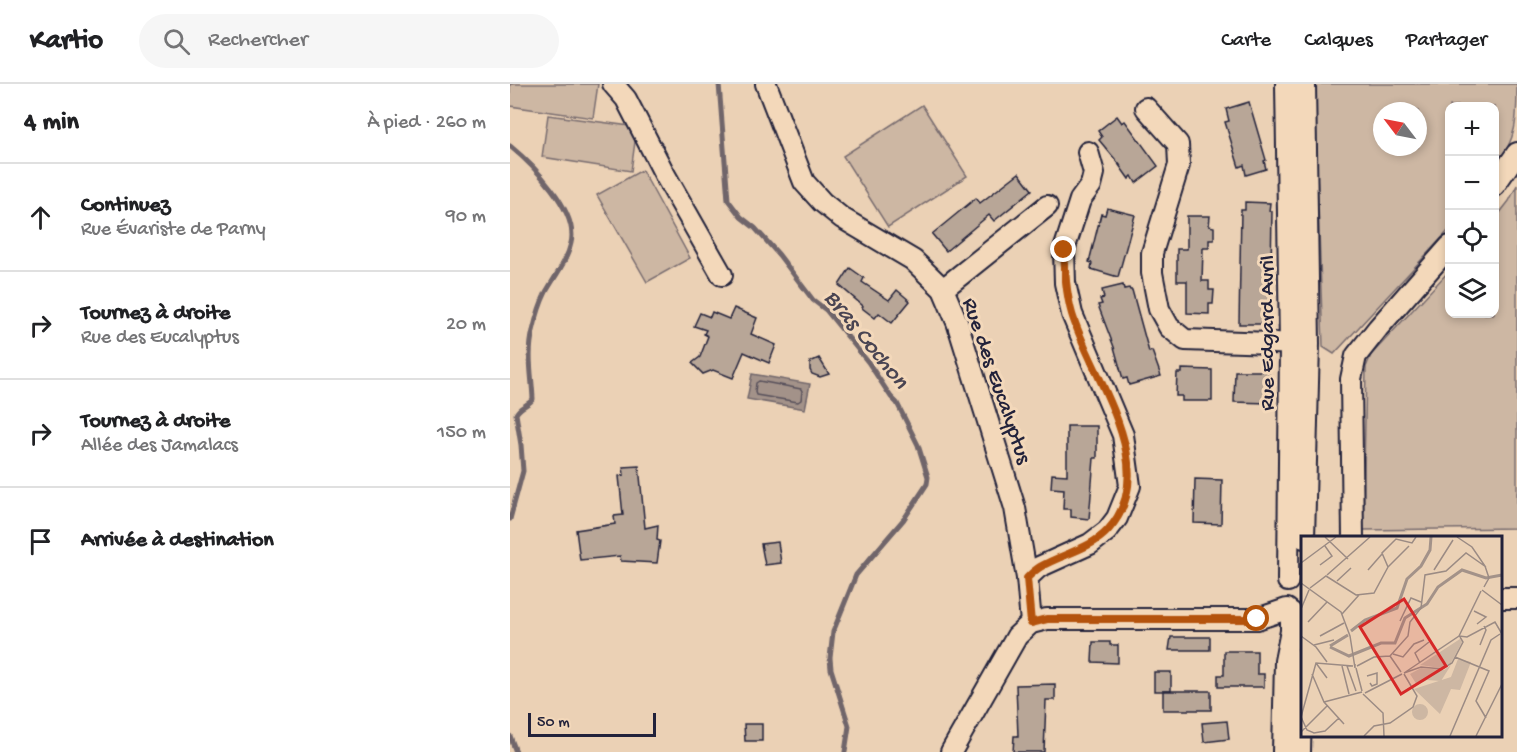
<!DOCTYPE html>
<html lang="fr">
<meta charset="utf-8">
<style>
:root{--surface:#fff;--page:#f6f6f6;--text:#202124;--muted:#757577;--line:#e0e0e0}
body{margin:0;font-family:"Gochi Hand",sans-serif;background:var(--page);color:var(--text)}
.controls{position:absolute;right:18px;top:18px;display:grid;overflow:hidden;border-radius:12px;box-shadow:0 3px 9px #0003}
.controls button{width:54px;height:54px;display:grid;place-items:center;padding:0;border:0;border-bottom:2px solid var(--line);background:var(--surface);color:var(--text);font:30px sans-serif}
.compass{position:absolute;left:863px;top:18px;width:54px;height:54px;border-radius:50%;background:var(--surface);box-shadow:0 3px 9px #0003;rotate:302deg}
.scale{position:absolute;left:18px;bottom:15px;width:128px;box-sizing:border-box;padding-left:6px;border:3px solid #22223b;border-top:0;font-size:16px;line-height:21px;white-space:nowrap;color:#22223b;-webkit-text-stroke:4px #f3d8ba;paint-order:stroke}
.stop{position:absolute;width:18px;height:18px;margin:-14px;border:4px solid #b45309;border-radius:50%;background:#fff}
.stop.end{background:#b45309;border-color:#fff;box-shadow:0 2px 6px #0008}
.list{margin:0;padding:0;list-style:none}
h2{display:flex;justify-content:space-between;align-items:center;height:78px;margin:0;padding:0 24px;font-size:26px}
h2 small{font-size:20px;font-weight:400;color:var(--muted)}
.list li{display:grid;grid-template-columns:39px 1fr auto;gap:18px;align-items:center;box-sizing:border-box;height:108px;padding:0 24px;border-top:2px solid var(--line)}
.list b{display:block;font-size:22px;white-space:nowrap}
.list p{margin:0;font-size:20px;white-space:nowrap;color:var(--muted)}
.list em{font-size:20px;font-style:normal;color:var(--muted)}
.icon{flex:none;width:33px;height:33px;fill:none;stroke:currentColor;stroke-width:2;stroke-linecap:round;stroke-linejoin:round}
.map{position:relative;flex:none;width:1007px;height:668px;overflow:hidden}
header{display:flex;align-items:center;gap:36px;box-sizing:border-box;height:84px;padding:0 30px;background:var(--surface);border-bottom:2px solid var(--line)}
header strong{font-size:28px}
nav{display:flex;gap:33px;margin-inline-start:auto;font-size:21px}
.search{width:420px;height:54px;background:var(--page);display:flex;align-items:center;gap:15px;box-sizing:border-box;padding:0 21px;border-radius:33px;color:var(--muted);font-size:22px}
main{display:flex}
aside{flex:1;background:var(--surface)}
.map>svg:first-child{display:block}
.green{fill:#cdb7a3;stroke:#786c6f;stroke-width:1.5;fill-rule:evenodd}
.water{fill:#a39289;stroke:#6f656a;stroke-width:1.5}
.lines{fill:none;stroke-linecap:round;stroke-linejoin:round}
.shore{stroke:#564f5a;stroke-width:1.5}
.stream{stroke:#6f656a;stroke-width:5}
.building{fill:#b8a697;stroke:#22223b;stroke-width:1.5}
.minor-casing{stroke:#22223b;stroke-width:24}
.minor{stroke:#f3d8ba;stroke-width:20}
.route{stroke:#b45309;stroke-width:8}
.labels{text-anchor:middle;stroke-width:6;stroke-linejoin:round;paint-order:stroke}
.street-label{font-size:22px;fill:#22223b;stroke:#f3d8ba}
.water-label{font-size:24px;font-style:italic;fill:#494452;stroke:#f3d8ba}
.inset-river{fill:none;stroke:#a39289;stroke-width:3}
.inset-road{fill:none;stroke:#9b8b84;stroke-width:1.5}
.view{fill:#d62828;fill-opacity:0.15;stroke:#d62828;stroke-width:3}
.inset-edge{fill:none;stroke:#22223b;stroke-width:3}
</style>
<header>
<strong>Kartio</strong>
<div class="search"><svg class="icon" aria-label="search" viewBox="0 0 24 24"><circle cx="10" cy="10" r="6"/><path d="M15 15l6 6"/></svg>Rechercher</div>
<nav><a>Carte</a><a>Calques</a><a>Partager</a></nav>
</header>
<main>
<aside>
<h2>4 min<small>À pied · 260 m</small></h2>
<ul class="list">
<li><svg class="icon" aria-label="ahead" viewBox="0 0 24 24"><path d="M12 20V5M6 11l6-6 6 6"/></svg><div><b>Continuez</b><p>Rue Évariste de Parny</p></div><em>90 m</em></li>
<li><svg class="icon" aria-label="right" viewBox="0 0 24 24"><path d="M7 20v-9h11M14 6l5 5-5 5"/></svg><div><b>Tournez à droite</b><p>Rue des Eucalyptus</p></div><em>20 m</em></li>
<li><svg class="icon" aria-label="right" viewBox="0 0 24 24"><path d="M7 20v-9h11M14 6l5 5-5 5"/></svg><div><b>Tournez à droite</b><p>Allée des Jamalacs</p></div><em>150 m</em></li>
<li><svg class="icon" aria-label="arrive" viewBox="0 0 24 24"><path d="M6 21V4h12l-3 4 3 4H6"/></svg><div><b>Arrivée à destination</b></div></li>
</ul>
</aside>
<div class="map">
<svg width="1007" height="668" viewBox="0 0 1007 668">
<rect width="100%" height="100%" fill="#ebd1b5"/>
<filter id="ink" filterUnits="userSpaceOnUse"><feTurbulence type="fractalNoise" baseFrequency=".0167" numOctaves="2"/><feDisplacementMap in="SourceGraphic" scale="12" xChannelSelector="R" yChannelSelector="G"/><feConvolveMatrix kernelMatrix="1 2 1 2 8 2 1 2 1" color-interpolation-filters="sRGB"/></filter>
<g filter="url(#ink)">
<g class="green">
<path d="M0,0H88L83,34L0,22Z"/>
<path d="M804,0H1007C1007,38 1007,53 985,85L984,22H940L939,146L824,270L813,263ZM872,27H908V63H872Z"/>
<path d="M412,21L457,92L378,143L333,72Z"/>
<path d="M38,31L127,43L121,87L32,73Z"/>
<path d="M132,86L180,174L137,198L87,111Z"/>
<path d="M1007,101V444L853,446L856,283L861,271L939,187L940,230H984L985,135L999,117Z"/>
</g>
<path class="water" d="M242,290L300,300L295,325L237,315Z"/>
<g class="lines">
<path class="shore" d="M249,297L291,305L292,307L291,316L288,318L246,311L245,308L246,299Z"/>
<g class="stream">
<path d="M209,0L218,116L231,133L245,144L269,171L303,216L316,226L358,278L381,313L387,319L408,361L418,393L417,400L394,435L346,491L323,548L320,574L321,585L339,642L335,668"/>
<path d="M0,62C22,80 69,127 61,159C57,177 45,192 36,208C30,220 26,234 23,247C17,270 22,292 23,315C18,322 10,322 6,330L11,361L13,387L0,435"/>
<path d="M0,652L6,668"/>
</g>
</g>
<g class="building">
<path d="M739,18L756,76L754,77L756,85L736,91L734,81L729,83L715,38L719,37L716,25Z"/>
<path d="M607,32L612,39L615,37L648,82L626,99L622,92L619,95L609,81H610L589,56L592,53L588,47Z"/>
<path d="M509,89L522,106L484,137L479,131L436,167L422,150L466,114L470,119Z"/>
<path d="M735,118L760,119L759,127H762L760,240H729L731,126H735Z"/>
<path d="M597,124L625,131L608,193L581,185L582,179L579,178L591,130L595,131Z"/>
<path d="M677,132H700L699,142L704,143V156H699V164H693L692,197H699V206H704L703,220H699V230L677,229V197H667V165H677Z"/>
<path d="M340,184L354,194L352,198L379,216L387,206L400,217L382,239L369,229L365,234L352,224L353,222L329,201Z"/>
<path d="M613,201L614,205L619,204L620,206H622L639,268L642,267L651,292L619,301L617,294L613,295L604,263L588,221L592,220L590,215L594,214L592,206Z"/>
<path d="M224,224L247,234L241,250L266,261L259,279L234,268L223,294L203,286L193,290L182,279L190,273L198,252L194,250L196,246L184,242L190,229L200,233L202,228L219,235Z"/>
<path d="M309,274L319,290L310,293L302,290L300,286V278Z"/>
<path d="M672,285L702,286V317H672V312H666L667,289H672Z"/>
<path d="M725,287H759L758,319L724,318Z"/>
<path d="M557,342H587V374H584L579,435L561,433V425H553L554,405L541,404L542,390L557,391Z"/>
<path d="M129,382L135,444L148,441L147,456L150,457L147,479L111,477L110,472L70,476L66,446L105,440L104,432L113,431L109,392L114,391L113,383Z"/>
<path d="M685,395L712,396L711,440L684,439Z"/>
<path d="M268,458L271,479L255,481L251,460Z"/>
<path d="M661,553H700V566H659Z"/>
<path d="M583,558H600V561H608V579L582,578Z"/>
<path d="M714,567H747V590H754V603H708V591H714Z"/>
<rect x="644" y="588" width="17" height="19"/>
<path d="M545,600V616H536L534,668H503L504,652H508L506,601Z"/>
<rect x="653" y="607" width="48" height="19"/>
<path d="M717,637L719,655L694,658L692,639Z"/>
<path d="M234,640H252V657H235Z"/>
</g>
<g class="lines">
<g class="minor-casing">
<g id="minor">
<path d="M103,0L116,15L155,91L212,191"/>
<path d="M256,0L294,98L312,118L332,134L403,176L433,205L447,238L505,424L517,494L521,539"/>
<path d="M776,0L780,260L778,497"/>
<path d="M636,24L668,60L669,81L642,169V189L649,225L659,243L675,256L793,260"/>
<path d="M984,102L1007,69"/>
<path d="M433,205L537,122"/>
<path d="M794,454L799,260L795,0"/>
<path d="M843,454L841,295L846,272L868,244L940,162"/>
<path d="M517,494L529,483L580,460L597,447L607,434L620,402L613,351L562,230L555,199L554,166L570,116L581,101L584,89L578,68"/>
<path d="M990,514H1007"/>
<path d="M441,668L507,552L521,539L537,535H747L777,525"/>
<path d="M773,668L775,577L781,547V528"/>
<path d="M790,668L792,575"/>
</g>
</g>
<use href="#minor" class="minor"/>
</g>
</g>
<g class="lines" filter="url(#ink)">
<path class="route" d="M554,166C555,188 556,209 562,230C581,293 654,384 598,446C581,465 552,470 530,483C525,486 521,490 517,494L521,539L537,535H747"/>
</g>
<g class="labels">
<g class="street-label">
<text transform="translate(755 249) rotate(-90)" y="8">Rue Edgard Avril</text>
<text transform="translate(489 296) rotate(71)" y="8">Rue des Eucalyptus</text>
</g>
<g class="water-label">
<text transform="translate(358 254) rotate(51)" y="8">Bras Cochon</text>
</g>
</g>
<g transform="translate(791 452)">
<rect width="201" height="201" fill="#ebd1b5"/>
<path d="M159,103L161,106L150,127L139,132L119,129ZM157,123L170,126L159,154L150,153L139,178L113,153L150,141ZM150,129L140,145L126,144L116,149L109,138L120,132L143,134ZM111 176a8 8 0 1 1 16 0a8 8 0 1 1-16 0Z" fill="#cdb7a3"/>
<path class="inset-river" d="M50,95L64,84L96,72L106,43L120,30L129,14L130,1M29,110L47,99M29,111L48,120L80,107H94L104,82L126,68L137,51L161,34L185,42L201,39"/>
<path class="inset-road" d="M24,1L47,23M156,1L171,11L184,30L188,42L183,51M0,27L35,1M19,29L31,20L24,10M87,31L108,10M67,34L81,18M133,34L152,4M26,39L69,1M36,45L50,32M0,47L40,76L49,100L54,132V128M9,52L25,40L55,59L73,57L87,31L81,17L95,3L111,7L115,1M181,54L201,69M0,73L8,54M173,75L185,81L176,88M41,78L58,59M99,85L110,62L120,66M7,86L26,66M0,100L15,111L26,126M19,100L43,87M158,100L166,101L194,86L201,98M13,109L33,104M179,109L185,94L183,90M92,118L102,121L113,108L123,104M89,120L107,100L109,86L120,72L124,39L145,35L165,17L185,31M89,120L100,136M154,121L188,135L175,165L185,182M15,127L26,142M119,127L114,117L128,106M41,130L48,158M46,130L55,155M56,130L73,121L89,120M55,132L61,155M103,137L158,100L180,55M103,137L120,131L141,133L151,127L162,106L159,101M11,138L23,166L43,188M66,140L76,137V148L71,150L69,147M64,157L101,138M62,158L82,177L83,200M23,166L61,156M0,181L15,127L52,130M0,181L6,194L13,197L24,195L38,182M0,196L26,170M63,200L73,190L89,187L112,171L116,160L103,138M149,200L190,104L199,98M175,200L201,148"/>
<path class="view" d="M103,63L145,130L100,158L59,91Z"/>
<rect width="201" height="201" class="inset-edge"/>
</g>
</svg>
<div class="controls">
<button>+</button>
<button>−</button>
<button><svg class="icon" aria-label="locate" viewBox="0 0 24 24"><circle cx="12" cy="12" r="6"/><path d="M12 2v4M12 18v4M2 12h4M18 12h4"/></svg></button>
<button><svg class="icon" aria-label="layers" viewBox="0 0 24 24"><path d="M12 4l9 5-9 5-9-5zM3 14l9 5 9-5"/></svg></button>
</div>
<svg class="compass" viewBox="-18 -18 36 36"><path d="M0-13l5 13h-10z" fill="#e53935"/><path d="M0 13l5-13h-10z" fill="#757577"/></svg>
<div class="scale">50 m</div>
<div class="stop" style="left:747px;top:535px"></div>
<div class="stop end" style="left:554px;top:166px"></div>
</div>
</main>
